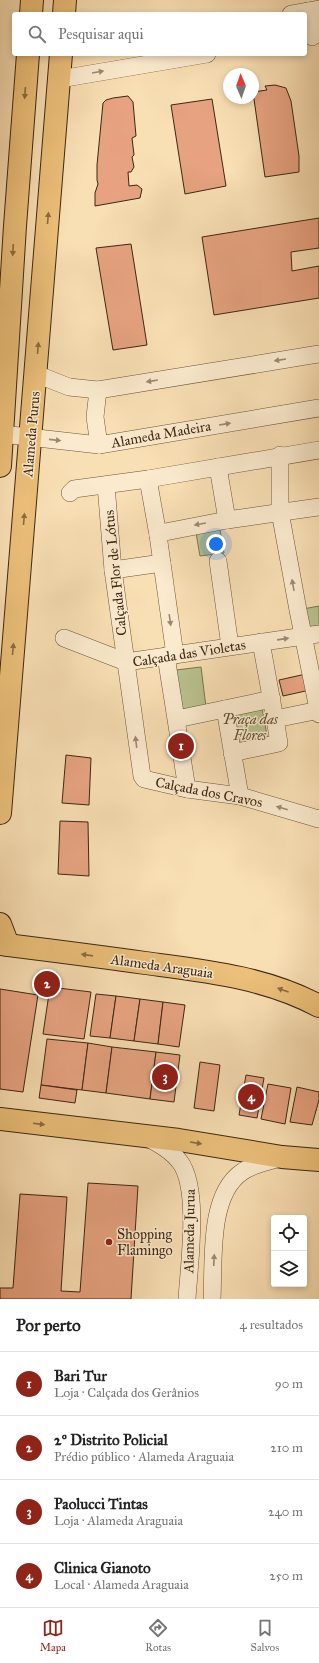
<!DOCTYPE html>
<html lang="pt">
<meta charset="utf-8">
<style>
:root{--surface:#fff;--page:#f2f2f2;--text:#202124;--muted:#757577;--line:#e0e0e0;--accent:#8f2418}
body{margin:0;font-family:"IM FELL Great Primer",serif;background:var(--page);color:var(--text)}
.controls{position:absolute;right:12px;bottom:12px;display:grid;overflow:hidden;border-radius:4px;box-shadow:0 2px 6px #0003}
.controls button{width:36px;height:36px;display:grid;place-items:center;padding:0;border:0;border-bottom:1px solid var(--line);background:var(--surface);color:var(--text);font:20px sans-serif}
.compass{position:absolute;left:223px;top:68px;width:36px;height:36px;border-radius:50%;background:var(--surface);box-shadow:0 2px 6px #0003;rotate:358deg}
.you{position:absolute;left:216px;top:544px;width:14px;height:14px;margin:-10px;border:3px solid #fff;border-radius:50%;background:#1a73e8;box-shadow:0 0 0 6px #1a73e833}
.badge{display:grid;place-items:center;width:26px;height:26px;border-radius:50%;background:var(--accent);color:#fff;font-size:13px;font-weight:700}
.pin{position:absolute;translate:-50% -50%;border:2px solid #fff;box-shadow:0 1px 4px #0006}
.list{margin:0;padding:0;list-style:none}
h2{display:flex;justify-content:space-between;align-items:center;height:52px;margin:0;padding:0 16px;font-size:17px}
h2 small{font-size:13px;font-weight:400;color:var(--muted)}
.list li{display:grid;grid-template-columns:26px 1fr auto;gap:12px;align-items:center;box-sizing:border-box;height:64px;padding:0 16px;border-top:1px solid var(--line)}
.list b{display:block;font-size:15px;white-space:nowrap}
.list p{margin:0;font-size:13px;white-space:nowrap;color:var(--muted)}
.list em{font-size:13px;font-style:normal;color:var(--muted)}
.icon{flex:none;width:22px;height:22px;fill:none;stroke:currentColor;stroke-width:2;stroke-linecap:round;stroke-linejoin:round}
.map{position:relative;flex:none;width:319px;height:1299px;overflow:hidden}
.search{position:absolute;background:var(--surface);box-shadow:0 2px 6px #0003;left:12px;right:12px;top:12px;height:44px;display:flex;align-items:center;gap:10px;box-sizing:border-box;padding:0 14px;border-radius:4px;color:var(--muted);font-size:15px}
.sheet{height:308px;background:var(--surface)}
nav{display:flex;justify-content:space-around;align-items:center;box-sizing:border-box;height:56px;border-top:1px solid var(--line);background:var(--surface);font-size:11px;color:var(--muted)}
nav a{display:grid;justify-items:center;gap:2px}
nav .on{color:var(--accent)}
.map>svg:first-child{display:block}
.green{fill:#bac290;stroke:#7c7451}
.building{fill:#e7a381;stroke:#3e2612}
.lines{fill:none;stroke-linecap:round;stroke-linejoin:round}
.minor-casing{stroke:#6d543a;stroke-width:18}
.major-casing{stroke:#3e2612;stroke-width:24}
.minor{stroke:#fbeace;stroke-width:17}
.major{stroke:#ecc07a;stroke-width:22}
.oneway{fill:#9c8870}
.oneway2{fill:#8c6b41}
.poi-dot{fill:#8f2418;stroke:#fbeace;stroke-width:1.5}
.labels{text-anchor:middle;stroke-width:3;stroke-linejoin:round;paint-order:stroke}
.street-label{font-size:14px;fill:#3e2612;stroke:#fbeace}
.park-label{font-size:14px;font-style:italic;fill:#5d4d32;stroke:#fbeace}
.poi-label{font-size:14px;fill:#3e2612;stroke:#fbeace;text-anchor:start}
</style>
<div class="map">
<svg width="319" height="1299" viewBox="0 0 319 1299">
<rect width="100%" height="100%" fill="#f9dfb4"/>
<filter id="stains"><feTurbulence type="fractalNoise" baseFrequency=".005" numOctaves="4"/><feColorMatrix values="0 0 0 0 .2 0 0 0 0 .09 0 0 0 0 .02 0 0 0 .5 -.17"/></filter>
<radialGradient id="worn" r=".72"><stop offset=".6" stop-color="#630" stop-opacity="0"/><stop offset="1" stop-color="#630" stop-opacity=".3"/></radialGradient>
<g class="green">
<path d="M219,524L224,553L200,556L195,527Z"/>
<path d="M319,606V634L303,637L298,610Z"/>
<path d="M201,667L206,707L182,711L176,670Z"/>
<path d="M262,708L268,741L237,745L232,713Z"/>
</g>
<g class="building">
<path d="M275,85L286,88L291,101L299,156V172L265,177L253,92L267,90L265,86Z"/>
<path d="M128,96L133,102L136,136L132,138L134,155L132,157L134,167L131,172H128L129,186L137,185L142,189L140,198L95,206V193L98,184L97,180V165L103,103L106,100L113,98Z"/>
<path d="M212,99L226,186L185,194L171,105Z"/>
<path d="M319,218V248L291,252L292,271L319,266V298L214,315L202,237Z"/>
<path d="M131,244L147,345L113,350L96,248Z"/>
<path d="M306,674L310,690L283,696L279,680Z"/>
<path d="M66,755L91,758L89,805L62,803Z"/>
<path d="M60,821L88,822L89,876L58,874Z"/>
<path d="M50,987L91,992L84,1039L43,1034Z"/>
<path d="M0,989L38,995L23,1092L0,1089Z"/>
<path d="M96,994L116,996L110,1038L90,1036Z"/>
<path d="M116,996L140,999L134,1041L110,1038Z"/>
<path d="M140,999L163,1002L158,1044L134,1041Z"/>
<path d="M163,1002L185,1005L179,1047L158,1044Z"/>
<path d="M47,1039L88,1043L82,1090L41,1085Z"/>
<path d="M88,1043L112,1047L106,1093L82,1090Z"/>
<path d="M112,1047L156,1052L150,1099L106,1093Z"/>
<path d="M156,1052L180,1055L174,1102L150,1099Z"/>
<path d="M200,1062L220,1065L214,1111L194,1108Z"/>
<path d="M246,1075L264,1078L257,1118L239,1115Z"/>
<path d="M268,1084L291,1088L285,1124L261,1119Z"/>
<path d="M41,1085L77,1090L75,1103L39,1098Z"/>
<path d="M297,1087L319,1092V1100L312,1125L290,1122Z"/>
<path d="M88,1183L138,1186L131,1299H0V1288H13L20,1194L67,1197L61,1291L80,1292Z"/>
</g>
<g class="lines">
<g class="minor-casing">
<g id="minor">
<path d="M308,11L312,24V37"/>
<path d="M291,14L319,9"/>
<path d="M60,79L207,54"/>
<path d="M36,374L69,387L98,390L319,354"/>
<path d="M98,390L95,417L99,445"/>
<path d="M2,434L99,445L319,408"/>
<path d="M280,455V512L298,610L319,714"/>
<path d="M218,467L227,520"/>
<path d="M148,479L158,535"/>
<path d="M106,485L113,570L142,776L144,779L187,789L240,796L319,819"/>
<path d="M70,493L74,489L148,479L319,450"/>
<path d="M218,561L230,646"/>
<path d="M113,570L162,563"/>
<path d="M64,638L126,662L319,634"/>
<path d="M261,642L275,719L319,710"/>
<path d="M175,655L158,535L160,533L227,520L319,507"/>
<path d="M166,656L187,789"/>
<path d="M225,709L240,796"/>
<path d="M177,719L272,699"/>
<path d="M232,753L279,743L275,719"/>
<path d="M148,1138C160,1145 172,1151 180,1162C200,1189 189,1265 187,1299"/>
<path d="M212,1299C214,1261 208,1195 242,1172C253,1164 267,1162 280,1158"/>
</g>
</g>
<g class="major-casing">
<g id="major">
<path d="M31,14L32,0"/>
<path d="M64,14L65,0"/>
<path d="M0,466L15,226L28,54"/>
<path d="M0,813L61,54"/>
<path d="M0,924L8,945"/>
<path d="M0,944C48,950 97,956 145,963C205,971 265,977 319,1006"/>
<path d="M0,1119L179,1140L282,1157L319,1160"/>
</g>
</g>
<use href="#minor" class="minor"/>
<use href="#major" class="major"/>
</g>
<defs><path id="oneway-solid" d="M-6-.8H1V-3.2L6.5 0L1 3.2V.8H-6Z"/></defs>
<g class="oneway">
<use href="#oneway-solid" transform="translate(98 72) rotate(-10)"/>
<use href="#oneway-solid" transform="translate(280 360) rotate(171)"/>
<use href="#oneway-solid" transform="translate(152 381) rotate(171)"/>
<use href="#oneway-solid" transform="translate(225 424) rotate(-9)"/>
<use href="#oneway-solid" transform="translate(55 440) rotate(6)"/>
<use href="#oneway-solid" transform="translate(200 524) rotate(170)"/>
<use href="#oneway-solid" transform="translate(293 585) rotate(-100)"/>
<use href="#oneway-solid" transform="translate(170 620) rotate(82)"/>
<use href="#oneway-solid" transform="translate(283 639) rotate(-8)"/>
<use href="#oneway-solid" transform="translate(136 742) rotate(-97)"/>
<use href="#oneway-solid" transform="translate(282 808) rotate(-164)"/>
<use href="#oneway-solid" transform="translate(214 1260) rotate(-87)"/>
</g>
<g class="oneway2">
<use href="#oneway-solid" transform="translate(25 93) rotate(94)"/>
<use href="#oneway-solid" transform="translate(48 218) rotate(-85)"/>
<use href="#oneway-solid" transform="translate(13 250) rotate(93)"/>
<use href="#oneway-solid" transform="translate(38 348) rotate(-85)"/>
<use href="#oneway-solid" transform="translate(24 519) rotate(-85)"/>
<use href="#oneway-solid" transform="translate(13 649) rotate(-85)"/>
<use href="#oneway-solid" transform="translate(87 955) rotate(-172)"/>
<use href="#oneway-solid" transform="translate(283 990) rotate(-160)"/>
<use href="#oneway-solid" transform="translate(39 1124) rotate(7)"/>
<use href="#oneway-solid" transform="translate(196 1143) rotate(9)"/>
</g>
<circle class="poi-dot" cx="109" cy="1242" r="4"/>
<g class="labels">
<g class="street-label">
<text transform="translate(31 434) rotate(-85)" y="5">Alameda Purus</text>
<text transform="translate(161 434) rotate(-10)" y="5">Alameda Madeira</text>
<text transform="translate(115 573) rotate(-96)" y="5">Calçada Flor de Lótus</text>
<text transform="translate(189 653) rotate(-9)" y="5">Calçada das Violetas</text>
<text transform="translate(209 792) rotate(11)" y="5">Calçada dos Cravos</text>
<text transform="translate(162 966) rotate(8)" y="5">Alameda Araguaia</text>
<text transform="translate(189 1231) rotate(-89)" y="5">Alameda Jurua</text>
</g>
<g class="park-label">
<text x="250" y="724">Praça das<tspan x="250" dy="16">Flores</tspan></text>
</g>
<g class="poi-label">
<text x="117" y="1239">Shopping<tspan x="117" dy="16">Flamingo</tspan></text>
</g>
</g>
<rect width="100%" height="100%" filter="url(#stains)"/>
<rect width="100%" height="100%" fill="url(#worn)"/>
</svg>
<div class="controls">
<button><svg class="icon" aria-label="locate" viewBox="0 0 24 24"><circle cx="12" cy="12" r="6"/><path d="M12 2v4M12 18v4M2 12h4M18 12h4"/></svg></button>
<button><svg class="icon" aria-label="layers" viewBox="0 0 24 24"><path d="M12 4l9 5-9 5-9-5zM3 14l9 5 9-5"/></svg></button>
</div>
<svg class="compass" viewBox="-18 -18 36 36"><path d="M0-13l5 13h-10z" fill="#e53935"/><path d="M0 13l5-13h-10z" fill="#757577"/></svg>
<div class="you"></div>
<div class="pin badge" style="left:181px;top:746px">1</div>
<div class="pin badge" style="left:47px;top:984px">2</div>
<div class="pin badge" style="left:165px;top:1077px">3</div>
<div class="pin badge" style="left:251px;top:1097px">4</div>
<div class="search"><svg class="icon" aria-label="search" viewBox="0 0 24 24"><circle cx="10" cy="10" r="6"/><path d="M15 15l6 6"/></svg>Pesquisar aqui</div>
</div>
<section class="sheet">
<h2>Por perto<small>4 resultados</small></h2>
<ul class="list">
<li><span class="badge">1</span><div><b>Bari Tur</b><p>Loja · Calçada dos Gerânios</p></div><em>90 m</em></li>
<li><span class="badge">2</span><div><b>2º Distrito Policial</b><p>Prédio público · Alameda Araguaia</p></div><em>210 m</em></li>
<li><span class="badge">3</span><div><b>Paolucci Tintas</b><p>Loja · Alameda Araguaia</p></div><em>240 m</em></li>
<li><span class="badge">4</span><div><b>Clinica Gianoto</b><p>Local · Alameda Araguaia</p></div><em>250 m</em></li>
</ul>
</section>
<nav>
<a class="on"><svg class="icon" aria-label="map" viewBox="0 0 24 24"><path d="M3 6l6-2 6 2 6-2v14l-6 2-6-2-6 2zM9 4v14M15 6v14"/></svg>Mapa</a>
<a><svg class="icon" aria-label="directions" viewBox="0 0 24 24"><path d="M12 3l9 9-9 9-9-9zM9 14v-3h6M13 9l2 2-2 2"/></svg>Rotas</a>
<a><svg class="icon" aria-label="saved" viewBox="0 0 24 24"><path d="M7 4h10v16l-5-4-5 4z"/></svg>Salvos</a>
</nav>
